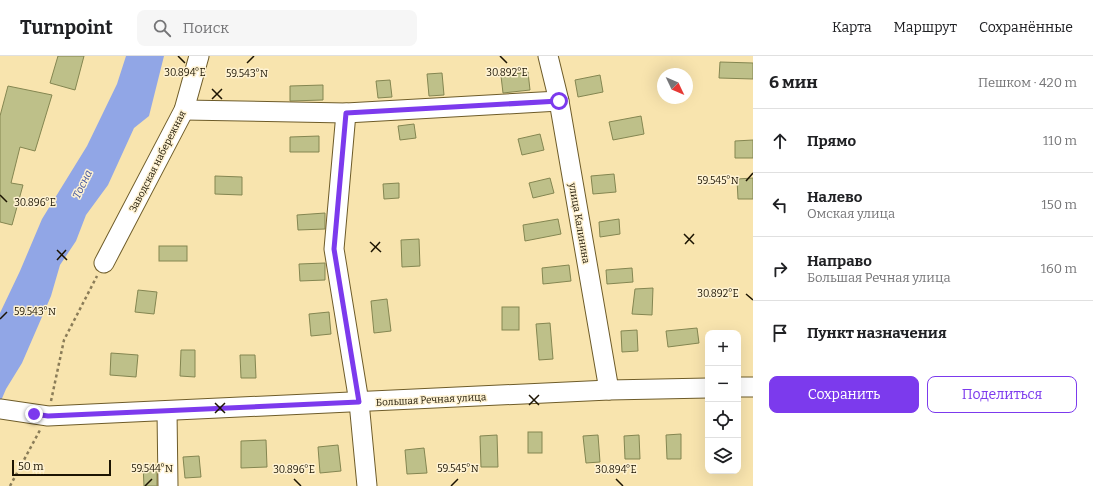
<!DOCTYPE html>
<html lang="ru">
<meta charset="utf-8">
<style>
:root{--surface:#fff;--page:#f6f6f6;--text:#202124;--muted:#757577;--line:#e0e0e0;--accent:#7c3aed}
body{margin:0;font-family:Bitter,serif;background:var(--page);color:var(--text)}
.controls{position:absolute;right:12px;bottom:12px;display:grid;overflow:hidden;border-radius:8px;box-shadow:0 4px 16px #0002}
.controls button{width:36px;height:36px;display:grid;place-items:center;padding:0;border:0;border-bottom:1px solid var(--line);background:var(--surface);color:var(--text);font:20px sans-serif}
.compass{position:absolute;left:657px;top:12px;width:36px;height:36px;border-radius:50%;background:var(--surface);box-shadow:0 4px 16px #0002;rotate:134deg}
.scale{position:absolute;left:12px;bottom:10px;width:99px;box-sizing:border-box;padding-left:4px;border:2px solid #1c1402;border-top:0;font-size:11px;line-height:14px;white-space:nowrap;color:#1c1402;-webkit-text-stroke:3px #fef2d2;paint-order:stroke}
.stop{position:absolute;width:12px;height:12px;margin:-9px;border:3px solid #7c3aed;border-radius:50%;background:#fff}
.stop.end{background:#7c3aed;border-color:#fff;box-shadow:0 1px 4px #0008}
.list{margin:0;padding:0;list-style:none}
h2{display:flex;justify-content:space-between;align-items:center;height:52px;margin:0;padding:0 16px;font-size:17px}
h2 small{font-size:13px;font-weight:400;color:var(--muted)}
.list li{display:grid;grid-template-columns:26px 1fr auto;gap:12px;align-items:center;box-sizing:border-box;height:64px;padding:0 16px;border-top:1px solid var(--line)}
.list b{display:block;font-size:15px;white-space:nowrap}
.list p{margin:0;font-size:13px;white-space:nowrap;color:var(--muted)}
.list em{font-size:13px;font-style:normal;color:var(--muted)}
.actions{display:flex;gap:8px;padding:12px 16px}
.actions a{flex:1;padding:9px 0;border:1px solid var(--accent);border-radius:8px;text-align:center;font-size:14px;color:var(--accent)}
.actions .main{background:var(--accent);color:#fff}
.icon{flex:none;width:22px;height:22px;fill:none;stroke:currentColor;stroke-width:2;stroke-linecap:round;stroke-linejoin:round}
.map{position:relative;flex:none;width:753px;height:430px;overflow:hidden}
header{display:flex;align-items:center;gap:24px;box-sizing:border-box;height:56px;padding:0 20px;background:var(--surface);border-bottom:1px solid var(--line)}
header strong{font-size:19px}
nav{display:flex;gap:22px;margin-inline-start:auto;font-size:14px}
.search{width:280px;height:36px;background:var(--page);display:flex;align-items:center;gap:10px;box-sizing:border-box;padding:0 14px;border-radius:8px;color:var(--muted);font-size:15px}
main{display:flex}
aside{flex:1;background:var(--surface)}
.map>svg:first-child{display:block}
.water{fill:#91a6e6}
.building{fill:#bec089;stroke:#848651}
.lines{fill:none;stroke-linecap:round;stroke-linejoin:round}
.minor-casing{stroke:#6e5c29;stroke-width:21}
.path{stroke:#8a7c58;stroke-width:2.5;stroke-dasharray:3 3;stroke-linecap:butt}
.minor{stroke:#fff;stroke-width:19}
.route{stroke:#7c3aed;stroke-width:5}
.ticks{fill:none;stroke:#1c1402;stroke-width:1.5}
.labels{text-anchor:middle;stroke-width:3;stroke-linejoin:round;paint-order:stroke}
.street-label{font-size:10px;fill:#1c1402;stroke:#fef2d2}
.water-label{font-size:11px;font-style:italic;fill:#3d509d;stroke:#fef2d2}
.ticks-label{font-size:10px;text-anchor:middle;fill:#1c1402;stroke:#fef2d2;stroke-width:3;stroke-linejoin:round;paint-order:stroke}
</style>
<header>
<strong>Turnpoint</strong>
<div class="search"><svg class="icon" aria-label="search" viewBox="0 0 24 24"><circle cx="10" cy="10" r="6"/><path d="M15 15l6 6"/></svg>Поиск</div>
<nav><a>Карта</a><a>Маршрут</a><a>Сохранённые</a></nav>
</header>
<main>
<div class="map">
<svg width="753" height="430" viewBox="0 0 753 430">
<rect width="100%" height="100%" fill="#f8e4ae"/>
<path class="water" d="M126,0H164L149,60L134,72L108,129L86,159L76,185L60,209L51,240L22,307L6,333L0,347V257L20,215L42,163L87,90L117,28Z"/>
<g class="building">
<path d="M58,0H84L75,34L50,27Z"/>
<path d="M720,6L753,7V23L719,22Z"/>
<path d="M528,16L530,34L503,37L501,20Z"/>
<path d="M442,17L444,39L429,40L427,18Z"/>
<path d="M600,19L603,36L578,41L575,24Z"/>
<path d="M390,24L392,41L378,42L376,25Z"/>
<path d="M323,29V44L290,45V30Z"/>
<path d="M8,30L52,39L35,95L20,91L11,127L23,129L12,169L0,166V60Z"/>
<path d="M641,60L644,78L613,84L609,66Z"/>
<path d="M414,68L416,82L400,84L398,70Z"/>
<path d="M540,78L544,94L522,99L518,83Z"/>
<path d="M319,80V96H290V81Z"/>
<path d="M753,84V102H735V85Z"/>
<path d="M614,118L616,136L593,138L591,120Z"/>
<path d="M215,120L242,121V139L215,138Z"/>
<path d="M550,122L554,137L533,142L529,127Z"/>
<path d="M753,122V143H738L737,123Z"/>
<path d="M399,127V142L384,143L383,128Z"/>
<path d="M325,157V173L298,174L297,159Z"/>
<path d="M558,163L561,178L525,185L523,169Z"/>
<path d="M619,163L620,178L600,181L599,166Z"/>
<path d="M419,183L420,210L402,211L401,184Z"/>
<rect x="159" y="190" width="28" height="15"/>
<path d="M325,207V224L300,225L299,208Z"/>
<path d="M569,209L571,225L543,228L542,212Z"/>
<path d="M632,212L633,226L607,228L606,214Z"/>
<path d="M653,232L652,259L632,258L635,233Z"/>
<path d="M138,234L157,236L154,258L135,256Z"/>
<path d="M387,243L391,275L374,277L371,245Z"/>
<rect x="502" y="251" width="17" height="23"/>
<path d="M329,256L331,278L311,280L309,258Z"/>
<path d="M550,267L553,303L539,304L536,268Z"/>
<path d="M697,272L699,287L668,291L666,275Z"/>
<path d="M637,274L638,295L622,296L621,275Z"/>
<path d="M181,294H195V321L180,320Z"/>
<path d="M111,297L138,299L136,321L110,319Z"/>
<path d="M240,299H255L256,322H241Z"/>
<rect x="528" y="376" width="14" height="21"/>
<path d="M681,378V403H667L666,379Z"/>
<path d="M497,379L498,411H481L480,380Z"/>
<path d="M598,379L600,406L586,407L583,380Z"/>
<path d="M639,379L640,403H625L624,380Z"/>
<path d="M266,384L267,411L241,412V385Z"/>
<path d="M338,389L341,415L320,417L318,391Z"/>
<path d="M424,392L427,417L407,418L405,394Z"/>
<path d="M199,400L201,421L185,422L183,401Z"/>
<path d="M143,409H157V430H144Z"/>
</g>
<g class="lines">
<g class="minor-casing">
<g id="minor">
<path d="M548,0L559,45L609,334"/>
<path d="M184,54L346,57L559,45"/>
<path d="M346,57L334,193L359,346L367,430"/>
<path d="M104,207L184,54L199,0"/>
<path d="M738,331H753"/>
<path d="M0,353L48,360L609,334L708,332"/>
<path d="M167,355L168,430"/>
</g>
</g>
<g class="path">
<path d="M51,345L64,284L97,220"/>
<path d="M10,430L40,374"/>
</g>
<use href="#minor" class="minor"/>
</g>
<g class="lines">
<path class="route" d="M34,358L48,360L359,346L334,193L346,57L559,45"/>
</g>
<path class="ticks" d="M178,0L185,7M500,0L507,7M247,7L254,0M212,33L222,43M212,43L222,33M746,125L753,117M0,139L7,146M684,178L694,188M370,186L381,196M685,188L694,178M57,194L67,204M371,196L380,186M57,204L66,194M746,238L753,244M0,263L7,256M529,339L539,349M215,347L225,357M529,349L539,339M215,357L225,347M294,423L301,430M616,423L623,430M145,430L152,423M451,430L458,423"/>
<g class="labels">
<g class="street-label">
<text transform="translate(157 105) rotate(-63)" y="4">Заводская набережная</text>
<text transform="translate(580 167) rotate(80)" y="4">улица Калинина</text>
<text transform="translate(431 343) rotate(-3)" y="4">Большая Речная улица</text>
</g>
<g class="water-label">
<text transform="translate(82 128) rotate(-64)" y="4">Тосна</text>
</g>
</g>
<g class="ticks-label">
<text x="185" y="20">30.894°E</text>
<text x="507" y="20">30.892°E</text>
<text x="247" y="21">59.543°N</text>
<text x="718" y="128">59.545°N</text>
<text x="35" y="150">30.896°E</text>
<text x="718" y="241">30.892°E</text>
<text x="35" y="259">59.543°N</text>
<text x="152" y="416">59.544°N</text>
<text x="458" y="416">59.545°N</text>
<text x="294" y="417">30.896°E</text>
<text x="616" y="417">30.894°E</text>
</g>
</svg>
<div class="controls">
<button>+</button>
<button>−</button>
<button><svg class="icon" aria-label="locate" viewBox="0 0 24 24"><circle cx="12" cy="12" r="6"/><path d="M12 2v4M12 18v4M2 12h4M18 12h4"/></svg></button>
<button><svg class="icon" aria-label="layers" viewBox="0 0 24 24"><path d="M12 4l9 5-9 5-9-5zM3 14l9 5 9-5"/></svg></button>
</div>
<svg class="compass" viewBox="-18 -18 36 36"><path d="M0-13l5 13h-10z" fill="#e53935"/><path d="M0 13l5-13h-10z" fill="#757577"/></svg>
<div class="scale">50 m</div>
<div class="stop" style="left:559px;top:45px"></div>
<div class="stop end" style="left:34px;top:358px"></div>
</div>
<aside>
<h2>6 мин<small>Пешком · 420 m</small></h2>
<ul class="list">
<li><svg class="icon" aria-label="ahead" viewBox="0 0 24 24"><path d="M12 20V5M6 11l6-6 6 6"/></svg><div><b>Прямо</b></div><em>110 m</em></li>
<li><svg class="icon" aria-label="left" viewBox="0 0 24 24"><path d="M17 20v-9H6M10 6l-5 5 5 5"/></svg><div><b>Налево</b><p>Омская улица</p></div><em>150 m</em></li>
<li><svg class="icon" aria-label="right" viewBox="0 0 24 24"><path d="M7 20v-9h11M14 6l5 5-5 5"/></svg><div><b>Направо</b><p>Большая Речная улица</p></div><em>160 m</em></li>
<li><svg class="icon" aria-label="arrive" viewBox="0 0 24 24"><path d="M6 21V4h12l-3 4 3 4H6"/></svg><div><b>Пункт назначения</b></div></li>
</ul>
<div class="actions"><a class="main">Сохранить</a><a>Поделиться</a></div>
</aside>
</main>
